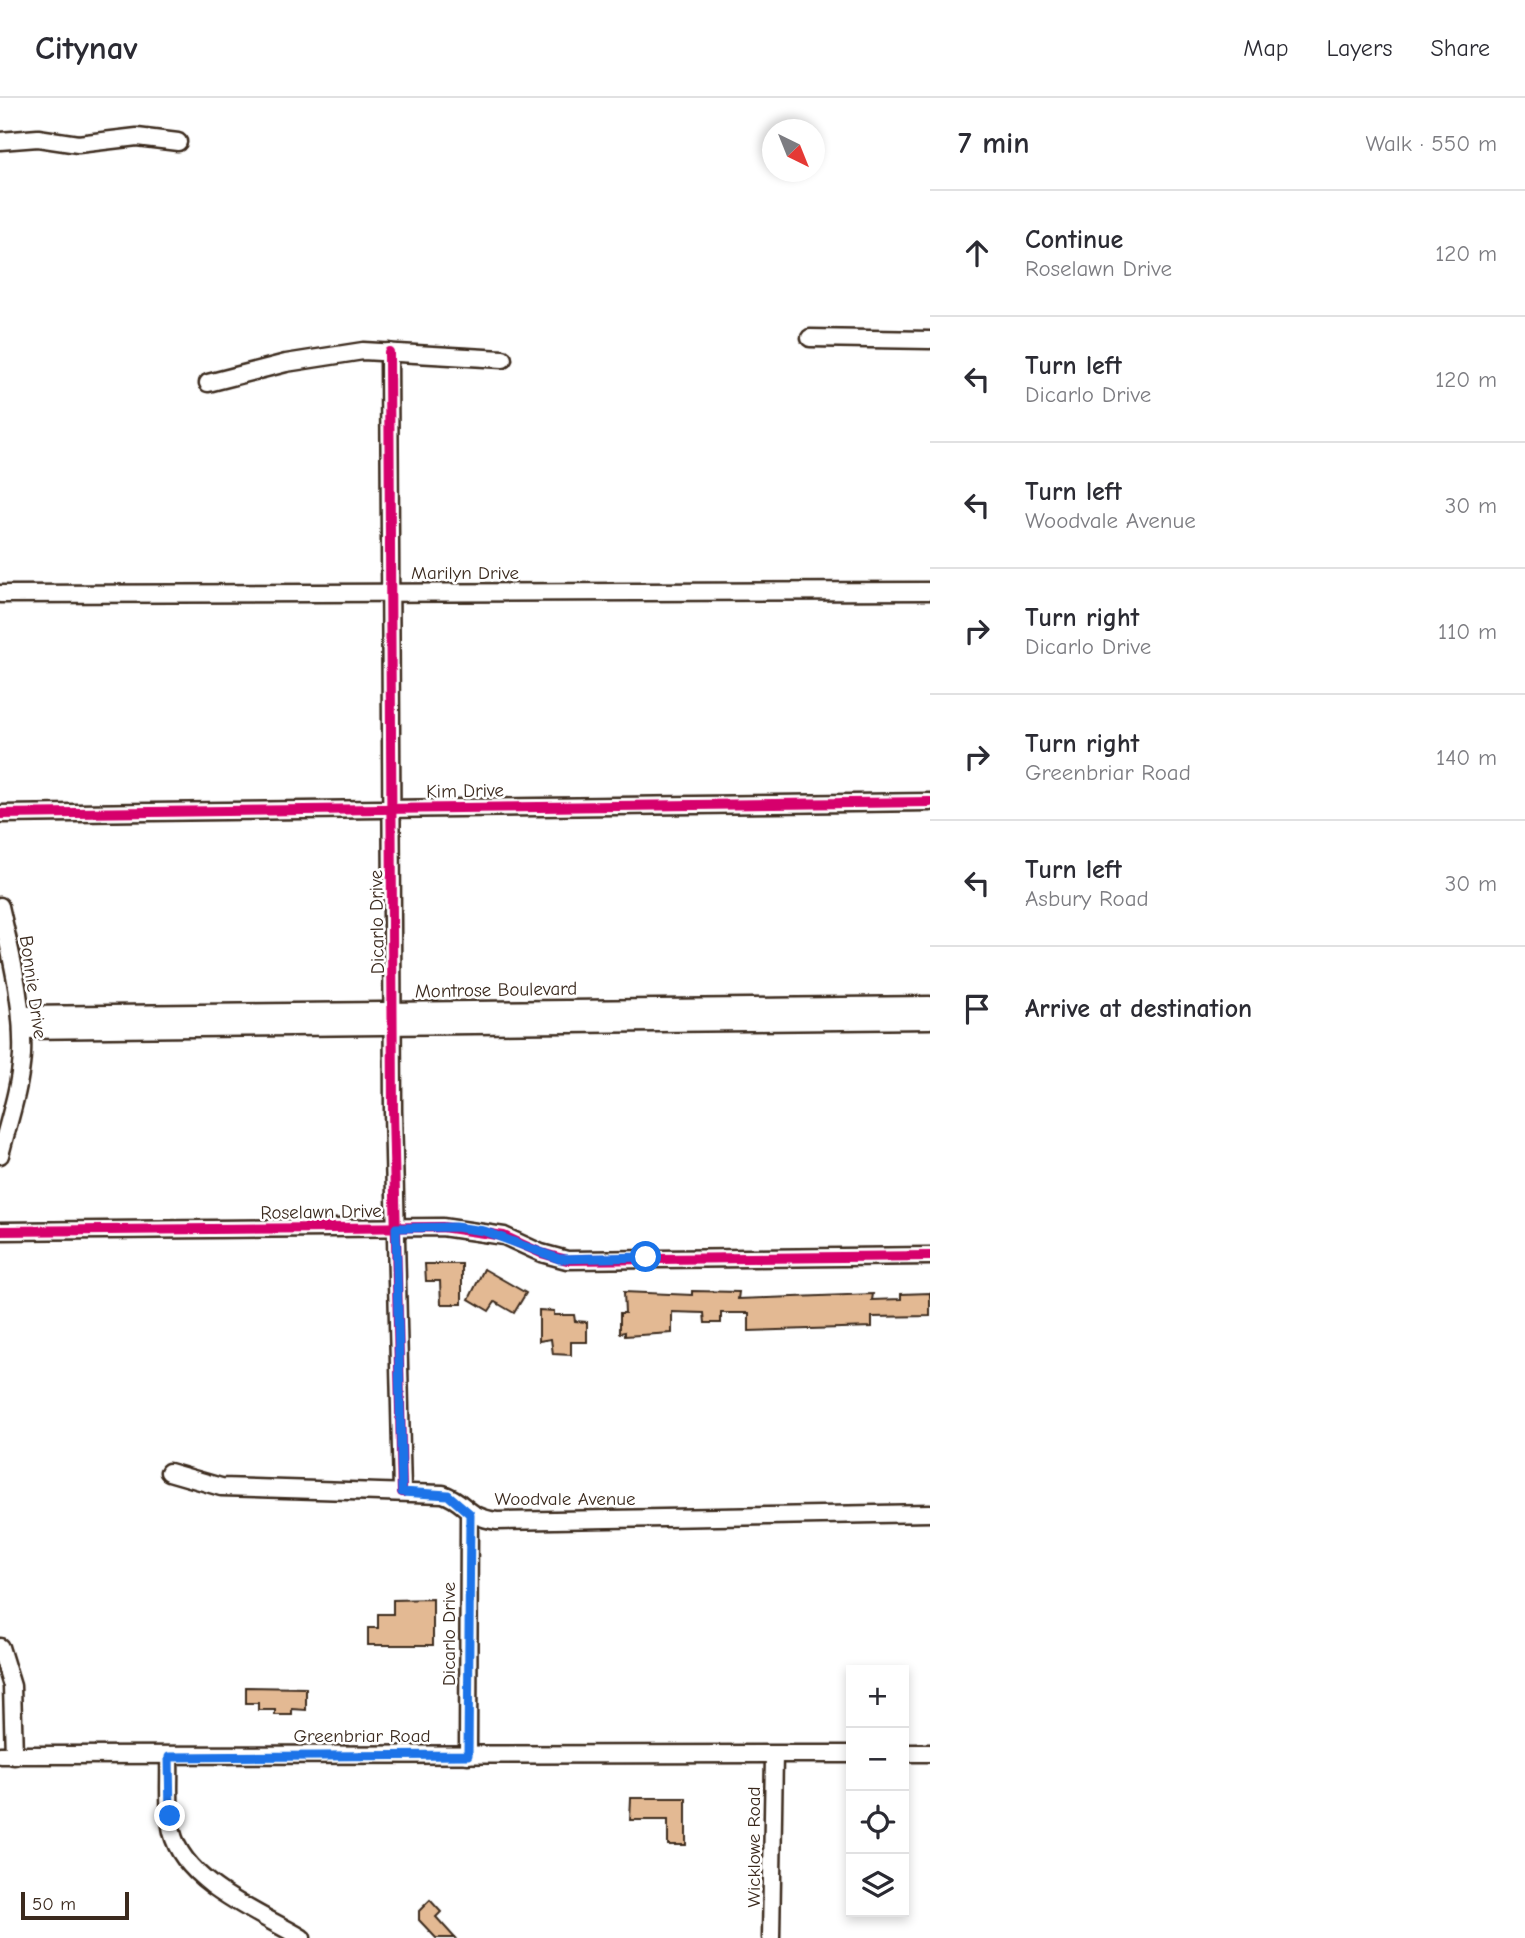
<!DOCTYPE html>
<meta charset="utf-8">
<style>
:root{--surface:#fff;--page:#f7f7f7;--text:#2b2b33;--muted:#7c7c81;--line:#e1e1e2}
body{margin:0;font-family:"Comic Neue",sans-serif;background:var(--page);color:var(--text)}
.controls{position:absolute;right:21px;bottom:21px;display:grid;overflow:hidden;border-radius:0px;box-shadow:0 4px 10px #0003}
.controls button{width:63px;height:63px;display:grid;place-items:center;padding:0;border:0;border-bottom:2px solid var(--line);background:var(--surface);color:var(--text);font:35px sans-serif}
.compass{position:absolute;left:762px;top:21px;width:63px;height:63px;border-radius:50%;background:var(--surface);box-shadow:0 4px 10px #0003;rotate:137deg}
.scale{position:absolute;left:21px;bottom:18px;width:108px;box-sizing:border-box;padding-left:7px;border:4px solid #3b2a1e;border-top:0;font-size:19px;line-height:24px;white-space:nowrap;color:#3b2a1e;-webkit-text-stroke:5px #fff;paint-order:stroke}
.stop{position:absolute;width:21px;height:21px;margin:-16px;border:5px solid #1a73e8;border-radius:50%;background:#fff}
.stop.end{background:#1a73e8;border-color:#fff;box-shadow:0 2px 7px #0008}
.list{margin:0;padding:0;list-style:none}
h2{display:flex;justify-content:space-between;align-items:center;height:91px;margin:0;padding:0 28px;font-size:30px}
h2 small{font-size:23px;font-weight:400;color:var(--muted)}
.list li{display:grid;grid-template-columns:46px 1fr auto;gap:21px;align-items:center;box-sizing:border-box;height:126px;padding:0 28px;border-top:2px solid var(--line)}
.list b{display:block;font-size:26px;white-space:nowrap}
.list p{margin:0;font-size:23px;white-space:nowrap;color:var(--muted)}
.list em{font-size:23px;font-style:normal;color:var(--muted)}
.icon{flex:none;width:38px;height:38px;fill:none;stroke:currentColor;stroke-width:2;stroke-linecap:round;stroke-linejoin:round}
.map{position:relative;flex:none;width:930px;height:1840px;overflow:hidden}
header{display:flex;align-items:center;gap:42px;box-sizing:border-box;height:98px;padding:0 35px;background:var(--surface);border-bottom:2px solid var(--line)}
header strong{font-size:33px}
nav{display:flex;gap:38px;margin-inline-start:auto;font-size:24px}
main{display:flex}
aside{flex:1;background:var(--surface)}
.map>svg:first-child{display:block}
.building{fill:#e3b993;stroke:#3b2a1e;stroke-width:2}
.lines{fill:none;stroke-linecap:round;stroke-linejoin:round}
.minor-casing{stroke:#3b2a1e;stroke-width:21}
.minor{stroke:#fff;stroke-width:16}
.cycleway-casing{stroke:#fff;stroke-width:15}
.cycleway{stroke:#d6006c;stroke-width:10}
.route{stroke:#1a73e8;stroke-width:9}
.labels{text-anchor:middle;stroke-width:5;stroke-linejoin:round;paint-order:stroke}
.street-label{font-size:19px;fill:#3b2a1e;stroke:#fff}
</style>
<header>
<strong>Citynav</strong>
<nav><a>Map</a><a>Layers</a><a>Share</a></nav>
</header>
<main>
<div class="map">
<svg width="930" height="1840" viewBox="0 0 930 1840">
<rect width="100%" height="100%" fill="#fff"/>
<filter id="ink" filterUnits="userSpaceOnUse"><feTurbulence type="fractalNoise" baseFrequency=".0143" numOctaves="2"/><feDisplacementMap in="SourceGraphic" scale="14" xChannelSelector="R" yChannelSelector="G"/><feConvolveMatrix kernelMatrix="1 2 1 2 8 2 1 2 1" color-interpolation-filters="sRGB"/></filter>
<g filter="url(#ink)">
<g class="building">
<path d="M425,1166H462V1206H441L440,1183H426Z"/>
<path d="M484,1171L526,1195L514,1215L495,1204L489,1213L469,1201Z"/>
<path d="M692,1193L739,1194L738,1201L873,1196L872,1202L901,1201V1196L930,1195V1218L872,1219V1229L749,1233V1215H721V1225H705L704,1215L672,1214V1235L625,1238V1234L620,1235V1215H625L624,1194L692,1197Z"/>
<path d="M539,1212L554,1213V1217H574L575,1223L587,1224V1244H571V1257L553,1256L551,1241L539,1243Z"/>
<path d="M433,1501V1547H368V1530H378V1516H393V1502Z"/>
<path d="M246,1589L306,1590V1612L292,1611V1617H275V1612H258V1605H246Z"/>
<path d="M631,1700H686V1747H668V1722H630Z"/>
<path d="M430,1802L441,1814L436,1819L455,1840H436L419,1822V1813Z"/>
</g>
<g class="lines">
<g class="minor-casing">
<g id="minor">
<path d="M0,43L38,40L78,46L137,39L178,44"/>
<path d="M810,240L930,242"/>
<path d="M389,254L393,1013L402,1394"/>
<path d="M208,285L286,265L363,253L503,261"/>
<path d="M0,496L930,493"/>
<path d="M0,716L930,704"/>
<path d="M0,808C11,857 24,907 22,957C20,991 8,1025 0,1057"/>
<path d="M21,917L930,907"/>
<path d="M22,932L930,922"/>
<path d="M0,1133L442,1129L504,1138L541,1155L567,1162L930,1158"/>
<path d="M169,1374L221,1389L443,1396C467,1404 465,1419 497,1423L930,1415"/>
<path d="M0,1549L12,1588L14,1658"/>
<path d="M904,1655H930"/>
<path d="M0,1657L851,1656"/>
<path d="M468,1657L469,1416"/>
<path d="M169,1659C170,1683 167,1710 172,1734C184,1785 260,1815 302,1840"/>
<path d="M771,1840L774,1657"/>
</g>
</g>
<use href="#minor" class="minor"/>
<g class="cycleway-casing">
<g id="cycleway">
<path d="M389,254L393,1013L402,1394"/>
<path d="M0,716L930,704"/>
<path d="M0,1133L442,1129L504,1138L541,1155L567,1162L930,1158"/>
</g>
</g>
<use href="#cycleway" class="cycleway"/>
</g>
</g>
<g class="lines" filter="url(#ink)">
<path class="route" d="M170,1718L169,1659L468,1657L470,1416L448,1397L402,1394L396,1130L455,1129L484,1133L559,1161L646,1159"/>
</g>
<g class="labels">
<g class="street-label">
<text x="465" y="481">Marilyn Drive</text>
<text transform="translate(465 692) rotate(-1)" y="7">Kim Drive</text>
<text transform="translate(376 824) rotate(-91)" y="7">Dicarlo Drive</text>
<text transform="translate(34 889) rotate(82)" y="7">Bonnie Drive</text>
<text transform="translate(496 891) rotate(-1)" y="7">Montrose Boulevard</text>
<text transform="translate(321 1113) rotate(-1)" y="7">Roselawn Drive</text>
<text x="565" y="1407">Woodvale Avenue</text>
<text transform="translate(448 1536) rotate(-90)" y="7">Dicarlo Drive</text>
<text x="362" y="1644">Greenbriar Road</text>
<text transform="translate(753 1749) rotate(-90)" y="7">Wicklowe Road</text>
</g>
</g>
</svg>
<div class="controls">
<button>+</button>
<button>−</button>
<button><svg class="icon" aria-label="locate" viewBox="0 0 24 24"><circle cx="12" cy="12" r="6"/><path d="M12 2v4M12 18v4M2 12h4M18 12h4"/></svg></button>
<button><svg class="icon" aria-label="layers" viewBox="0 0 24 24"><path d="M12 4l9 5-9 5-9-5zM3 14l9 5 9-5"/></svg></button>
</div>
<svg class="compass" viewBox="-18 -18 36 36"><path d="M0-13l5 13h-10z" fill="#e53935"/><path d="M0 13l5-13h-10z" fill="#7c7c81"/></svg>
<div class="scale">50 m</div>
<div class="stop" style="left:646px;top:1159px"></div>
<div class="stop end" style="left:170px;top:1718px"></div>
</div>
<aside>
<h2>7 min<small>Walk · 550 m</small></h2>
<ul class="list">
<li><svg class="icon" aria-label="ahead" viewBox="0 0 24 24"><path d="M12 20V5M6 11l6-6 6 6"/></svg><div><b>Continue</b><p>Roselawn Drive</p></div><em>120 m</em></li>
<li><svg class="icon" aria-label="left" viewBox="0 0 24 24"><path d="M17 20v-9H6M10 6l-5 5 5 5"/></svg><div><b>Turn left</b><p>Dicarlo Drive</p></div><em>120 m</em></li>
<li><svg class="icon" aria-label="left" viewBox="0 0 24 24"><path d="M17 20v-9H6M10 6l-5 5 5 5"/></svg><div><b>Turn left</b><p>Woodvale Avenue</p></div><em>30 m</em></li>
<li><svg class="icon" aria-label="right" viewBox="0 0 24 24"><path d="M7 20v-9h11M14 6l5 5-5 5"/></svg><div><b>Turn right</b><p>Dicarlo Drive</p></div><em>110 m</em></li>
<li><svg class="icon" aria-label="right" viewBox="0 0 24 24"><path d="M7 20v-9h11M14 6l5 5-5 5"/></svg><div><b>Turn right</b><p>Greenbriar Road</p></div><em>140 m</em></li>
<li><svg class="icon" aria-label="left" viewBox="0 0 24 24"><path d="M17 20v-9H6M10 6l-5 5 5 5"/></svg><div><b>Turn left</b><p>Asbury Road</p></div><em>30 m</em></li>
<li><svg class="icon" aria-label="arrive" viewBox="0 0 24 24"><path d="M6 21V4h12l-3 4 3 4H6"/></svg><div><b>Arrive at destination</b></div></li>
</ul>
</aside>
</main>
